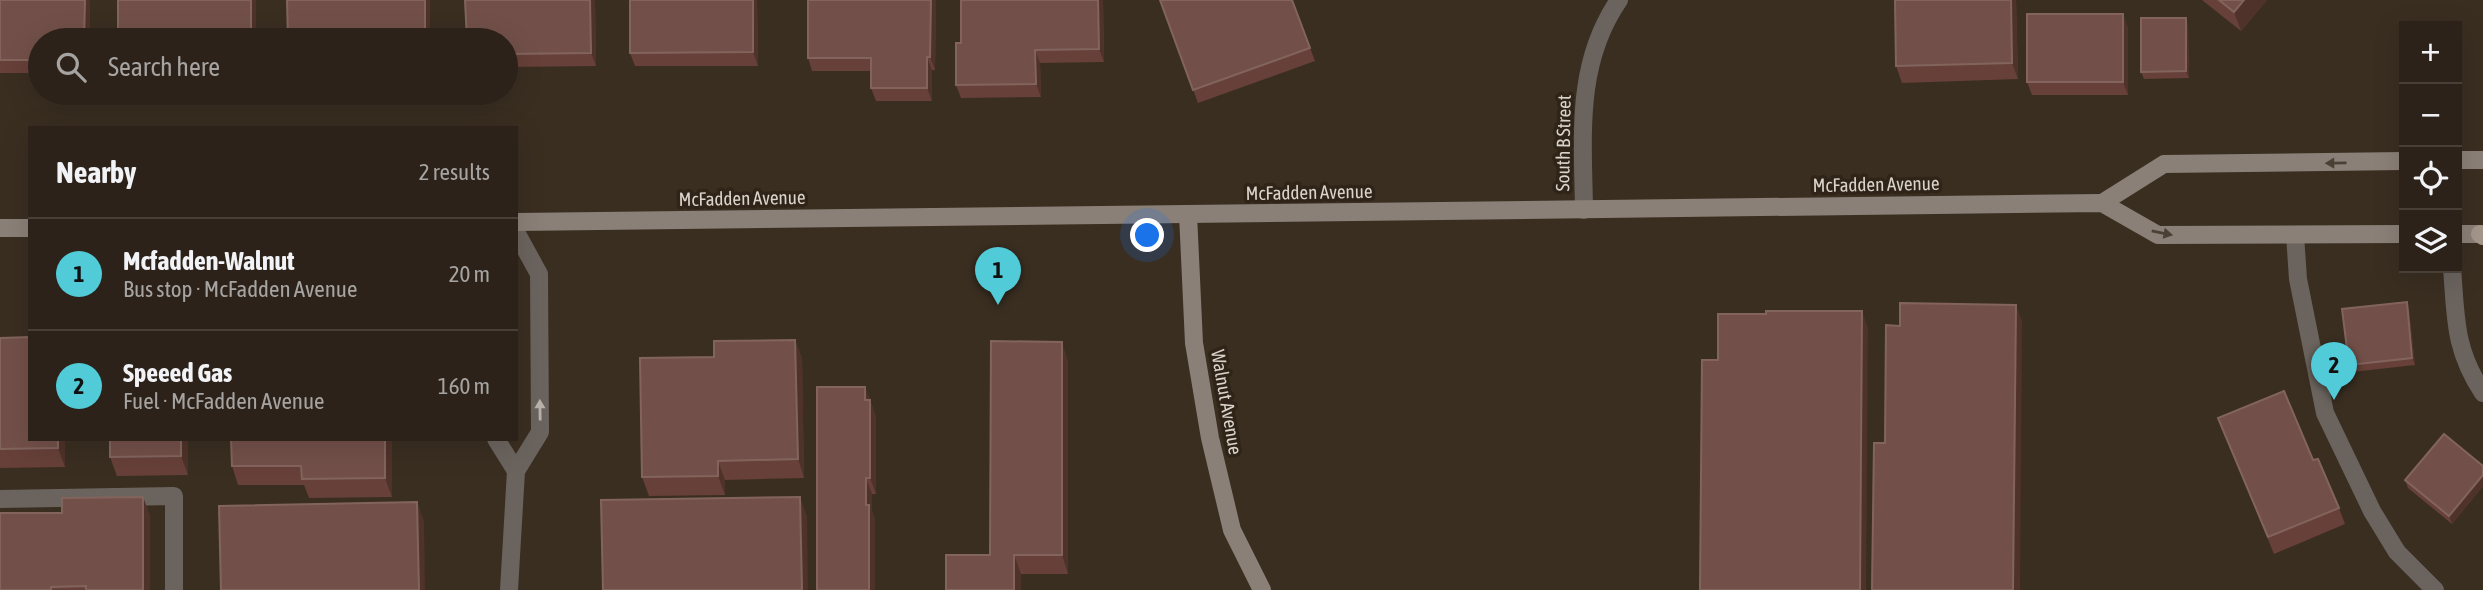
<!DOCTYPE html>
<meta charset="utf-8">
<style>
:root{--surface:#2c2219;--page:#342a22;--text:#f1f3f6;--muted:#a6a4a2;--line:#483f38;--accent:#52cbd9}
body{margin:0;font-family:"Asap Condensed",sans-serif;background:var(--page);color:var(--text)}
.controls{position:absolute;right:21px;top:21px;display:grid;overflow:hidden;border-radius:0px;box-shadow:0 7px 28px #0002}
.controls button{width:63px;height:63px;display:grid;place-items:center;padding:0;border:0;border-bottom:2px solid var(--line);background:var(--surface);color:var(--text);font:35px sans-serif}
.you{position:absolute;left:1148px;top:236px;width:24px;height:24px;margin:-18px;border:5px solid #fff;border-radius:50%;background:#1a73e8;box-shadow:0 0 0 10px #1a73e833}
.badge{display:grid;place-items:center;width:46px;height:46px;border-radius:50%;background:var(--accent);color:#111;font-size:23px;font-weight:700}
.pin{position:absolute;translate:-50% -58px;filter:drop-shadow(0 2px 4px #0008)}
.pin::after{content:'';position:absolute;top:37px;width:24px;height:21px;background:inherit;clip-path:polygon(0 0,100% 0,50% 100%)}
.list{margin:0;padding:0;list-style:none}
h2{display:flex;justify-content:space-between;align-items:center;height:91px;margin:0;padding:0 28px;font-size:30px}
h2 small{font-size:23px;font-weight:400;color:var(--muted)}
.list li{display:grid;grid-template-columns:46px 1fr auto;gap:21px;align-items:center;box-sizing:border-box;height:112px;padding:0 28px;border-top:2px solid var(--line)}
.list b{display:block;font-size:26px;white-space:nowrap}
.list p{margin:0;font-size:23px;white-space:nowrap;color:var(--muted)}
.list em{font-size:23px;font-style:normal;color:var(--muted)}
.icon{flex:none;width:38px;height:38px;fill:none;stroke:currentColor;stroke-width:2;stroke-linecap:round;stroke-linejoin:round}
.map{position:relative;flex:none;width:2483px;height:590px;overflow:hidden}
.search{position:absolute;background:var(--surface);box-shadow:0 7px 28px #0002;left:28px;top:28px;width:490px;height:77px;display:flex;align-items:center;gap:18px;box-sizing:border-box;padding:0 24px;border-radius:38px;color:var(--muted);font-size:26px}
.panel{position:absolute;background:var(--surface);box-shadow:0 7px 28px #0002;left:28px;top:126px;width:490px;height:315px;border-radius:0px}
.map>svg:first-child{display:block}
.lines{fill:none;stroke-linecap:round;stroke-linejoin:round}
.service{stroke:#6b645e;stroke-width:18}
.minor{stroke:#6b645e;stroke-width:18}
.secondary{stroke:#8b8077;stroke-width:18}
.primary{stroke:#a4968a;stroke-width:18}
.wall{fill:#664039}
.shaded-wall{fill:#4f3229}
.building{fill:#725049;stroke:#82645d;stroke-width:2}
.oneway{fill:#4b4034}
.oneway2{fill:#b9b2aa}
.labels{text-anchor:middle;stroke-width:7;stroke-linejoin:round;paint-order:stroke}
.street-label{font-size:19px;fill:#dad3cb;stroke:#2f2417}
</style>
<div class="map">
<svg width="2483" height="590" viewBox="0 0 2483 590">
<rect width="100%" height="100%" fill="#3a2e21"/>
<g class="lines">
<g class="service">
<path d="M2295,235L2298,279L2325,413L2372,511L2397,552L2435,590"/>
<path d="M2452,268C2456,318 2454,349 2483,393"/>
<path d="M496,439L516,471"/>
<path d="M0,499L174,496V590"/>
<path d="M509,590L516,471L540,432L539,274L516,232"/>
</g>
<path class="minor" d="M1584,210C1583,136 1575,64 1619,0"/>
<g class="secondary">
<path d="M2457,160H2483"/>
<path d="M2102,203L2164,164L2404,161"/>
<path d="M1188,214L1194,343L1210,438L1232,530L1262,590"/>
<path d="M516,222L2102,203L2158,235L2404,234"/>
<path d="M0,228H30"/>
<path d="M2457,234H2483"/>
</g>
<path class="primary" d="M2480,234L2483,236"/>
</g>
<g class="wall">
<path d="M0,0H90L89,40H40V73H0Z"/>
<path d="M465,0H595L596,66L506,67V40Z"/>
<path d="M757,0L758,66H635L630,53Z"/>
<path d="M808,0H936L935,70H932V101H876L871,88V71H812L808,58Z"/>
<path d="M1103,0L1104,62L1040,63L1041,97L961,98L956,85L961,43Z"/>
<path d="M1160,0H1292L1315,61L1198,103Z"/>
<path d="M1895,0H2016L2018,79L1902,83L1896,66Z"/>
<path d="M2202,0H2267L2241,31Z"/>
<path d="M2188,25L2189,78L2144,79L2141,72Z"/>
<path d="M2128,27V95H2032L2027,82Z"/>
<path d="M202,93H261V103H205Z"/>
<path d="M2409,310L2415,365L2352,372L2349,365Z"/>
<path d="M0,338L65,439V467L0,468Z"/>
<path d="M795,340L802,359L804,478L725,480V495L649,496L642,477L714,357Z"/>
<path d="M1068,361V574H1021V590H946L990,555Z"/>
<path d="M865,387L876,417V494H872V511L875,521V590H817Z"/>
<path d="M2218,418L2313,460L2339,508L2345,524L2274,554Z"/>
<path d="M110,439H188V475L117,476L110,457Z"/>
<path d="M231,439H392V497L309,498L304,485H238L232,466Z"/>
<path d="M2483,466V486L2452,524L2408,488L2405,480Z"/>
<path d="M143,497L150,516V590H0L62,513Z"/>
</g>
<g class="shaded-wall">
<path d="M85,0H90L89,40H84Z"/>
<rect x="251" y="0" width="5" height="40"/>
<rect x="425" y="0" width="5" height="40"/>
<path d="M590,0H595L596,66L591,53Z"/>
<path d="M753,0H757L758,66L753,52Z"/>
<path d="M931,0H936L935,70L930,57Z"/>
<path d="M1098,0H1103L1104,62L1099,49Z"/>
<path d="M2011,0H2016L2018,79L2012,63Z"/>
<path d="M2244,0H2267L2241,31L2234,12Z"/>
<path d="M2123,14L2128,27V95L2123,82Z"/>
<path d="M2186,18L2188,25L2189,78L2186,71Z"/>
<path d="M1035,50L1040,63L1041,97L1036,84Z"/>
<path d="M927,57L932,70V101L927,88Z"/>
<path d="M257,93H261V103Z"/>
<path d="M2407,302L2409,310L2415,365L2412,358Z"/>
<path d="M2016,305L2022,321L2020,590H2013Z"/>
<path d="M1862,311L1868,328L1866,590H1860Z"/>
<path d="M795,340L802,359L804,478L798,459Z"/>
<path d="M1062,342L1068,361V574L1062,555Z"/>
<path d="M865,387L876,417V494L870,478Z"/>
<path d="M58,439H65V467L58,448Z"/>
<path d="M181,439H188V475L181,456Z"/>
<path d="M385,439H392V497L385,478Z"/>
<path d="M718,461L725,480V495L718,476Z"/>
<path d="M2483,475V486L2452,524L2449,516Z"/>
<path d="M866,478L872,494V511L875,521V590H869Z"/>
<path d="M143,497L150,516V590H143Z"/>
<path d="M800,497L807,516L808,590H802Z"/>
<path d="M417,502L424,521L425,590H419Z"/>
<path d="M1014,555L1021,574V590H1014Z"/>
</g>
<g class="building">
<path d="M0,0H85L84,40H40V60H0Z"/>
<rect x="118" y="0" width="133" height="40"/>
<path d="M287,0H425V40H288Z"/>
<path d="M465,0H590L591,53L506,54V40H467Z"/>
<path d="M630,0H753V52L630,53Z"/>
<path d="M808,0H931L930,57H927V88H871V58H808Z"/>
<path d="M961,0H1098L1099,49L1035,50L1036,84L956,85V43H961Z"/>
<path d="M1160,0H1292L1310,48L1193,90Z"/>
<path d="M1895,0H2011L2012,63L1896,66Z"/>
<path d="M2219,0H2244L2234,12Z"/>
<rect x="2027" y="14" width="96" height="68"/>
<path d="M2141,18H2186V71L2141,72Z"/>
<path d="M2407,302L2412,358L2349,365L2342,309Z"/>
<path d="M1900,303L2016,305L2013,590H1872L1874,443H1885L1886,325L1900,326Z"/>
<path d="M1766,311H1862L1860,590H1700L1702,360H1718V314H1766Z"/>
<path d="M30,337V439H58V448L0,449V338Z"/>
<path d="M795,340L798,459L718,461V476L642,477L640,358L714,357V341Z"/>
<path d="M991,341L1062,342V555H1014V590H946V555H990Z"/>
<path d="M817,387H865V400H870V478H866V505H869V590H817Z"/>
<path d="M2284,391L2313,460L2318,459L2339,508L2268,537L2218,418Z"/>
<path d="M2444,434L2483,466V475L2449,516L2405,480Z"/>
<path d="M110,439H181V456L110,457Z"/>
<path d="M231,439H385V478L302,479L301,466H232Z"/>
<path d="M143,497V590H86V586L51,587V590H0V513H62V498Z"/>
<path d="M800,497L802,590H603L601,500Z"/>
<path d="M417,502L419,590H221L219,506Z"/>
</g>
<defs><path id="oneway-solid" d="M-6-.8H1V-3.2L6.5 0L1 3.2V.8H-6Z" transform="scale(1.75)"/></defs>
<g class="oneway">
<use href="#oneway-solid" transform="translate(2336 163) rotate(179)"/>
<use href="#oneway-solid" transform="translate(2162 233) rotate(11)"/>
</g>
<use class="oneway2" href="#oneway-solid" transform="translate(540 410) rotate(-91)"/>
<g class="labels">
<g class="street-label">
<text transform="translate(1563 143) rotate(-89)" y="7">South B Street</text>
<text transform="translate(1876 184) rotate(-1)" y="7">McFadden Avenue</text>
<text transform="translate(1309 192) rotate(-1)" y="7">McFadden Avenue</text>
<text transform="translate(742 198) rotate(-1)" y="7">McFadden Avenue</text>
<text transform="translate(1227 402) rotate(80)" y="7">Walnut Avenue</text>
</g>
</g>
</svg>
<div class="controls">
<button>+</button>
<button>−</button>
<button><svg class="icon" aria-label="locate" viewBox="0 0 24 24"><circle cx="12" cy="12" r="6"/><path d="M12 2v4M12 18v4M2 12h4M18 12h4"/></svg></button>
<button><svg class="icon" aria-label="layers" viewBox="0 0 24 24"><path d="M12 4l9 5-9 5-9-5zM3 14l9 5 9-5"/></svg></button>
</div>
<div class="you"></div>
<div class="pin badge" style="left:998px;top:305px">1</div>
<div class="pin badge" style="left:2334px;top:400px">2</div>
<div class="search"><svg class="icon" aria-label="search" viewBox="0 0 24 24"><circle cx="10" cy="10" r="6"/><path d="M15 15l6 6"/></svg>Search here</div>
<section class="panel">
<h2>Nearby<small>2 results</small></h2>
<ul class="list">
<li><span class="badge">1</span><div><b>Mcfadden-Walnut</b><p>Bus stop · McFadden Avenue</p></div><em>20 m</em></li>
<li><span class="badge">2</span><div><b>Speeed Gas</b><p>Fuel · McFadden Avenue</p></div><em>160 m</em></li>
</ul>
</section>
</div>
